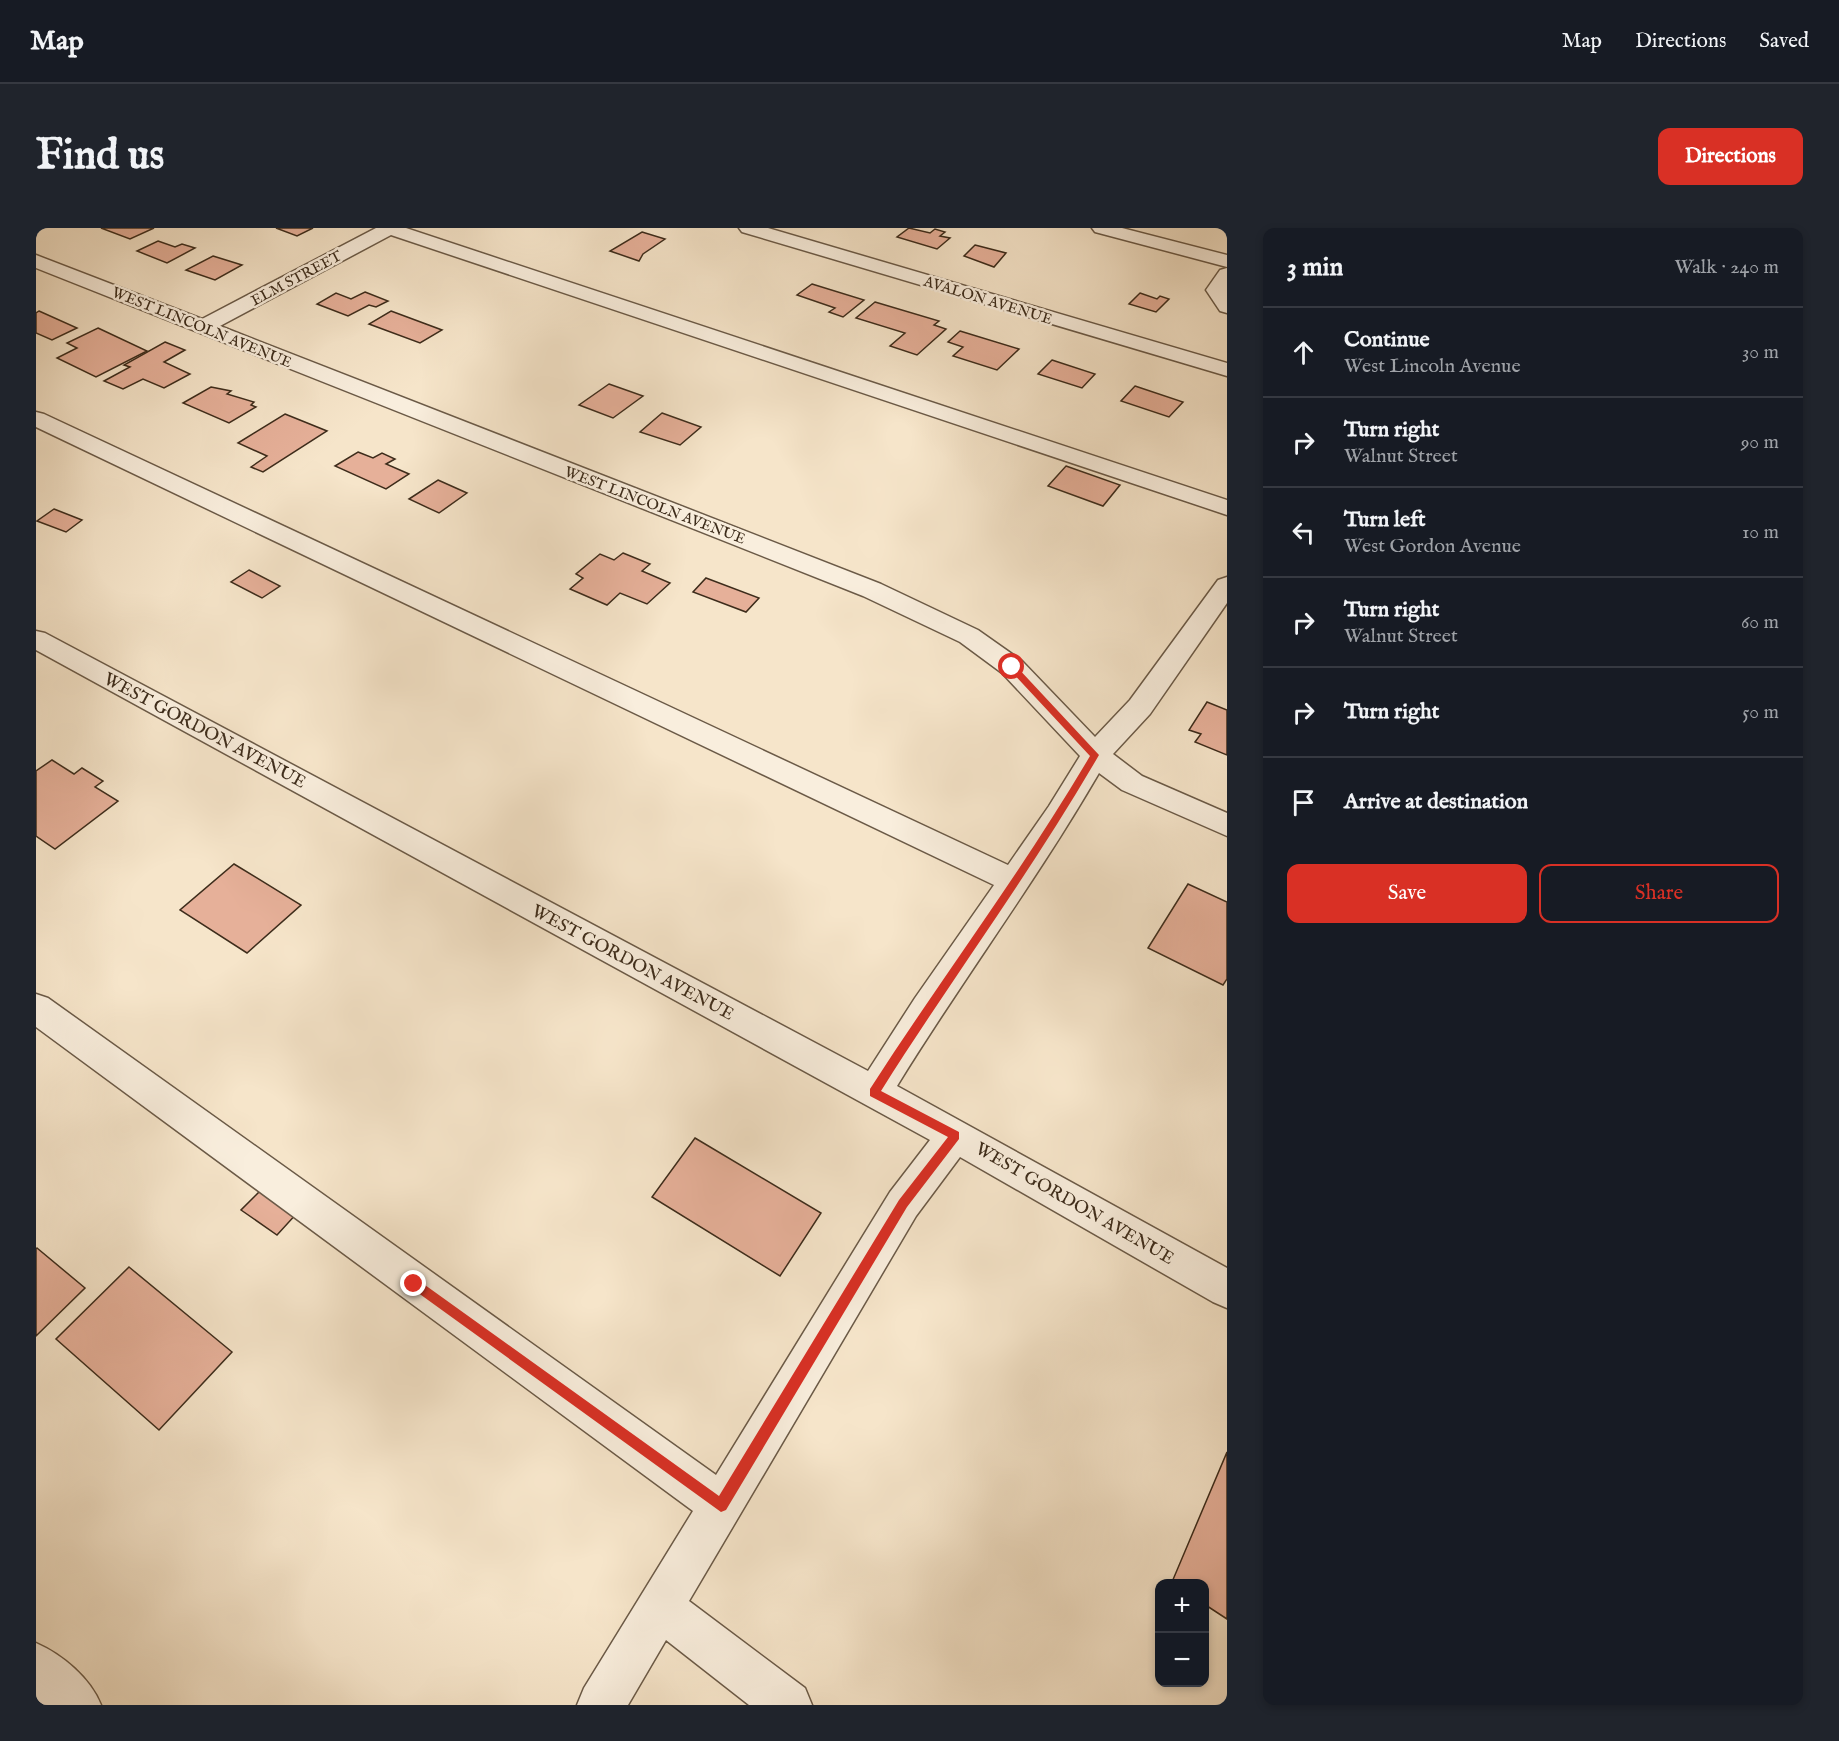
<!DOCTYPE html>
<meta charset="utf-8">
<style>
:root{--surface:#171b24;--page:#20242c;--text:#f1f3f6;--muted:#9ea1a6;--line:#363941;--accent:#d93025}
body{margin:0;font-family:"IM FELL English",serif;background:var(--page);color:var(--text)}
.controls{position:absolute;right:18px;bottom:18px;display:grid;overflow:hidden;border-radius:12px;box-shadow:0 3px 9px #0003}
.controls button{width:54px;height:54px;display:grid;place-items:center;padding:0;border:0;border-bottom:2px solid var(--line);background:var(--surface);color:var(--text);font:30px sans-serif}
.stop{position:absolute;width:18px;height:18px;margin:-14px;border:4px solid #d93025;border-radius:50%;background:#fff}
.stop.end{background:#d93025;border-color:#fff;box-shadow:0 2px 6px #0008}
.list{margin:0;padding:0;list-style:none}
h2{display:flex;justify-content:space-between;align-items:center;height:78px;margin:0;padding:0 24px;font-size:26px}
h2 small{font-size:20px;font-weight:400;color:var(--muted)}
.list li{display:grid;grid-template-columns:39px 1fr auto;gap:18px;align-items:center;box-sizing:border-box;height:90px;padding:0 24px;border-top:2px solid var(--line)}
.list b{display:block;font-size:22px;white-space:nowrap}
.list p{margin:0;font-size:20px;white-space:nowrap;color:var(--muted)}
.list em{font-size:20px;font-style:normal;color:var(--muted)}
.actions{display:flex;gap:12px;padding:18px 24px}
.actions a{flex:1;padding:14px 0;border:2px solid var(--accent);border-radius:12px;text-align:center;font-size:21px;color:var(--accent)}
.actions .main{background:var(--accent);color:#fff}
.icon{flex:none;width:33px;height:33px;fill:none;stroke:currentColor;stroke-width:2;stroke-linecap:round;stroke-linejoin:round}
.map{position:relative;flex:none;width:1191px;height:1477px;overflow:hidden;border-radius:12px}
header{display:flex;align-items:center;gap:36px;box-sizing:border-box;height:84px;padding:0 30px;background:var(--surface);border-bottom:2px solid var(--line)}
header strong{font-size:28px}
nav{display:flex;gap:33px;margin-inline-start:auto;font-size:21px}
.intro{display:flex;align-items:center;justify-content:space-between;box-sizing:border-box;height:144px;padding:0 36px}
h1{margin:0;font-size:42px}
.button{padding:15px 27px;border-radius:12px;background:var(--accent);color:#fff;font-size:21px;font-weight:700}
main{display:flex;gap:36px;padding:0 36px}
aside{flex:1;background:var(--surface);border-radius:12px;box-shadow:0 3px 9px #0003}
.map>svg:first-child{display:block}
.building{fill:#e6b099;stroke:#3d2c1b;stroke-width:1.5}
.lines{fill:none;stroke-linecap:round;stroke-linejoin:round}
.minor-casing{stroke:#6b5a47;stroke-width:3}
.minor{fill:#f9eedd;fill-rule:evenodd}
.route{fill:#d93025}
.labels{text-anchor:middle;stroke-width:5;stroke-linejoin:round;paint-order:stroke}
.far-street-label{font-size:15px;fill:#3d2c1b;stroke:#f9eedd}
.street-label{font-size:18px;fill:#3d2c1b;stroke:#f9eedd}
</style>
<header>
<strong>Map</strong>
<nav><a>Map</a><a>Directions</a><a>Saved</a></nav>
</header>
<div class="intro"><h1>Find us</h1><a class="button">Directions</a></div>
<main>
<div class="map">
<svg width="1191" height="1477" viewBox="0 0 1191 1477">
<rect width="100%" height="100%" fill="#f6e5ca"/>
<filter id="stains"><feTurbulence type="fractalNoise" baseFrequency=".00333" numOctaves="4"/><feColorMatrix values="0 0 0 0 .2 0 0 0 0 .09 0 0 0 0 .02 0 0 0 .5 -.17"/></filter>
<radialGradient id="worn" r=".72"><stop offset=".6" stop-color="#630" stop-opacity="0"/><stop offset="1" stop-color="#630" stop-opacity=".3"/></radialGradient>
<g class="building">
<path d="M65,0H118L94,11Z"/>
<path d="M240,0H277L261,8Z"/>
<path d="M873,0L894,5L899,1L909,4L904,8L914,10L901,21L861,9Z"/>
<path d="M606,4L629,11L607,26L603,33L574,23Z"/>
<path d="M122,13L139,19L146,16L159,20L131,35L101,23Z"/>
<path d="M939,17L970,25L958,39L928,28Z"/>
<path d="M177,28L206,37L179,52L150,42Z"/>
<path d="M776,56L828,72L807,89L793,84L799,80L761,67Z"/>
<path d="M329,64L352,73L340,79L333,77L312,88L281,76L300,65L315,71Z"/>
<path d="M1104,65L1121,71L1124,68L1133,71L1120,84L1093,76Z"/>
<path d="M839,74L903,93L898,97L910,101L881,127L854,118L869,105L820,90Z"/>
<path d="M3,83L41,100L16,112L0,105V85Z"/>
<path d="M355,83L406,102L384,115L333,96Z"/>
<path d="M62,100L111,123L60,149L21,130L41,120L31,115Z"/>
<path d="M924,103L983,121L961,142L917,128L927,119L912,114Z"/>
<path d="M129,114L149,122L128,134L154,146L128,160L107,151L87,161L68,153L94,139L88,137Z"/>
<path d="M1016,132L1059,146L1046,160L1002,146Z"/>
<path d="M573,156L607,168L577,190L543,177Z"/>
<path d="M1099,158L1147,174L1133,189L1085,173Z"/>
<path d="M175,159L195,163L191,166L218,174L215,177L220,179L193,195L147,175Z"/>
<path d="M626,185L665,199L644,217L604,204Z"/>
<path d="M249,186L291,203L227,244L215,239L231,228L202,215Z"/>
<path d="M322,224L337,230L346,225L359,231L350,236L373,246L350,261L299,238Z"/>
<path d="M1030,238L1084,257L1067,278L1012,258Z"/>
<path d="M402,252L431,265L403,285L373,271Z"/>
<path d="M18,281L46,292L30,304L1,293Z"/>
<path d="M587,325L614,336L606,343L634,355L611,376L584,365L571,377L534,361L547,350L540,346L564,326L578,332Z"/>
<path d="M213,342L244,358L226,370L195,354Z"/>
<path d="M670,350L723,370L710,384L657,364Z"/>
<path d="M1171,474L1191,482V527L1159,514L1165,506L1153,502Z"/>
<path d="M16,532L38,546L46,540L67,553L59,559L82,573L19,621L0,608V543Z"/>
<path d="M198,636L265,677L211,725L144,682Z"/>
<path d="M1152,656L1191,674V751L1187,757L1112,720Z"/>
<path d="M659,910L785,985L744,1048L616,969Z"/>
<path d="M228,959L263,983L241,1007L205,982Z"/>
<path d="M1,1020L49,1060L0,1108V1021Z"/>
<path d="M93,1039L196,1124L123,1202L20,1111Z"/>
<path d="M1191,1224V1391L1168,1376V1356L1136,1354Z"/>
</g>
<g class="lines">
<g class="minor-casing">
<g id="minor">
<path d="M340,0H370L1191,272V287L355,7L184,98L845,356L942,402L986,433L1059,509L1094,472L1182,352L1191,349V375L1114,486L1077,526L1106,548L1191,585V608L1086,562L1063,545C1001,652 926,752 861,858L1191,1040V1080L1177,1074L924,929L880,988L653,1373L769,1460L776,1477H713L630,1412L592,1477H541L548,1460L657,1283L0,799V766L12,770L680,1247L854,964L894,912L0,422V403L9,405L832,843L879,770L958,657L0,199V184L8,186L972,637L1013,578L1044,528L966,445L924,414L827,368L0,40V27L166,91Z"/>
<path d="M703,0H732L1191,135V148L706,4Z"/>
<path d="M1056,0H1086L1191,27V39L1059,4Z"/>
<path d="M1191,40V85L1184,83L1170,62L1184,42Z"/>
<path d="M0,1415C27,1427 54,1450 65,1477H6L0,1471Z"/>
</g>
</g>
<use href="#minor" class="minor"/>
</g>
<path class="route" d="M973,437H979L1063,527C996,643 916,750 845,863L923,904V911L871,979L690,1282L685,1284L374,1059L372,1056L374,1052H382L683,1268L863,972L912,909L834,868V861C906,749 987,642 1054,528L973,441Z"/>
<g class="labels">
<g class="far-street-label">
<text transform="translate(260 50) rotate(-28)" y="5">ELM STREET</text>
<text transform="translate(952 72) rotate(17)" y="5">AVALON AVENUE</text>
<text transform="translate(166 99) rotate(22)" y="5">WEST LINCOLN AVENUE</text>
<text transform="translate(619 277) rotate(21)" y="5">WEST LINCOLN AVENUE</text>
</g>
<g class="street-label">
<text transform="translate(169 502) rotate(28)" y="6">WEST GORDON AVENUE</text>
<text transform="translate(597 734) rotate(28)" y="6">WEST GORDON AVENUE</text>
<text transform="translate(1039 975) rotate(30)" y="6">WEST GORDON AVENUE</text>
</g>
</g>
<rect width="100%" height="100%" filter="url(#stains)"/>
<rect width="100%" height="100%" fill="url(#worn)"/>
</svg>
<div class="controls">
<button>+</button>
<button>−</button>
</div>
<div class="stop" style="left:976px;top:439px"></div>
<div class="stop end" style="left:378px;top:1056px"></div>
</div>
<aside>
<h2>3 min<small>Walk · 240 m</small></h2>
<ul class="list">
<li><svg class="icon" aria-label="ahead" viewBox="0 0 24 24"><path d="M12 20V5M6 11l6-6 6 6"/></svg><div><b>Continue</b><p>West Lincoln Avenue</p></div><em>30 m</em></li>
<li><svg class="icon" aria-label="right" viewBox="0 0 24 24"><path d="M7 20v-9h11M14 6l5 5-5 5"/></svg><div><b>Turn right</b><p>Walnut Street</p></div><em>90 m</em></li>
<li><svg class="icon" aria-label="left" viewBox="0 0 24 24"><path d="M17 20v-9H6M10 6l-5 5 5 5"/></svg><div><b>Turn left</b><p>West Gordon Avenue</p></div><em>10 m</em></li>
<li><svg class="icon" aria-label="right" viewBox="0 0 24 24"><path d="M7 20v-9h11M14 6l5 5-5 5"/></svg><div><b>Turn right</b><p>Walnut Street</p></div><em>60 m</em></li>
<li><svg class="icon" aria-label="right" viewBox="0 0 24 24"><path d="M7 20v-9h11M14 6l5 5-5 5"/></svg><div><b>Turn right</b></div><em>50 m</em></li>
<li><svg class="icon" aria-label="arrive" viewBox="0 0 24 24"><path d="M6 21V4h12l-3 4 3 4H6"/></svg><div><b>Arrive at destination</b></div></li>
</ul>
<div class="actions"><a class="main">Save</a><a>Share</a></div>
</aside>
</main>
